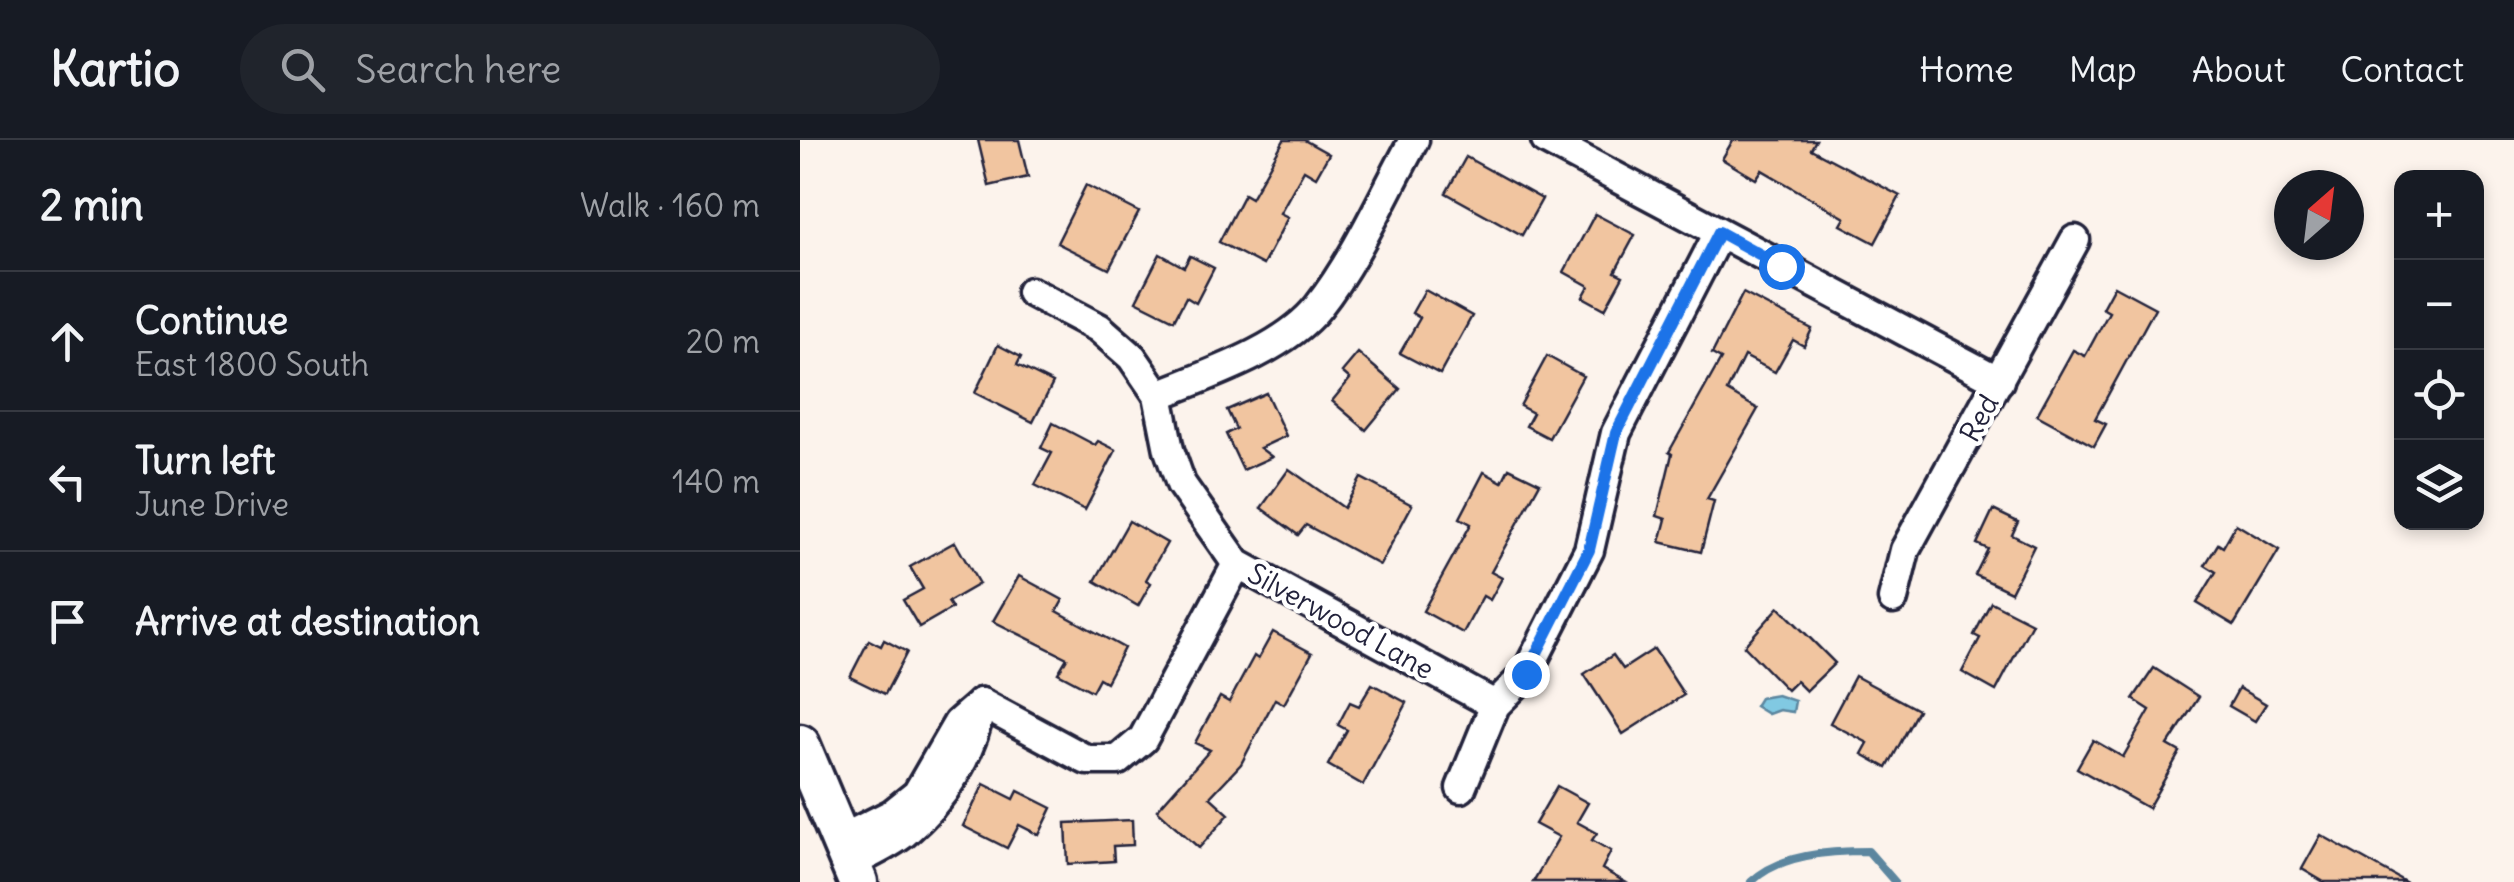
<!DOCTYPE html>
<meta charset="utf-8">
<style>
:root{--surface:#171b24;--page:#20242c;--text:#f1f3f6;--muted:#9ea1a6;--line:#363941}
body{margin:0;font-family:Delius,sans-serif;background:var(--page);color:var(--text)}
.controls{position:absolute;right:30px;top:30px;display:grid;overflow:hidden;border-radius:20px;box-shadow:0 5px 15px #0003}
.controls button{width:90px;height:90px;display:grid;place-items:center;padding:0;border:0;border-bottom:2px solid var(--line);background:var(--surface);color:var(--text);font:50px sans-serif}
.compass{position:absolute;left:1474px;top:30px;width:90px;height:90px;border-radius:50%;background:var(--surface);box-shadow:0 5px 15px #0003;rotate:28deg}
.stop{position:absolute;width:30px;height:30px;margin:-22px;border:8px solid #1a73e8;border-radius:50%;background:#fff}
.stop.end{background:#1a73e8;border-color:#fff;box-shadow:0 2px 10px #0008}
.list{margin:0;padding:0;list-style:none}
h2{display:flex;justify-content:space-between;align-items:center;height:130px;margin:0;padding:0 40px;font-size:42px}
h2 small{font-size:32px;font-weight:400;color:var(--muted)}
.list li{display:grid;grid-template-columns:65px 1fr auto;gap:30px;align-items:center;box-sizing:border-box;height:140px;padding:0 40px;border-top:2px solid var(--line)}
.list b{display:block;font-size:38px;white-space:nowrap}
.list p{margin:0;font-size:32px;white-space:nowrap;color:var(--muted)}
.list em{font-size:32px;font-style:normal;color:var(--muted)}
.icon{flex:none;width:55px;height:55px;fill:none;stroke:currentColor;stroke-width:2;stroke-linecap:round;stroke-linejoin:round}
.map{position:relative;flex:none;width:1714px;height:742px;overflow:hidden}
header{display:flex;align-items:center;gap:60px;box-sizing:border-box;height:140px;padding:0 50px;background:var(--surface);border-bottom:2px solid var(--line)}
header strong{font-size:48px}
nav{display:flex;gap:55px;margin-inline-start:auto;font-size:35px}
.search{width:700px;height:90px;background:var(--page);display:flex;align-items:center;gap:25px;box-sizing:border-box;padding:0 35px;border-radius:55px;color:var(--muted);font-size:38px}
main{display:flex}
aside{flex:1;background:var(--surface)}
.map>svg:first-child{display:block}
.water{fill:#81c9e2;stroke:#5b869f;stroke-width:2.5}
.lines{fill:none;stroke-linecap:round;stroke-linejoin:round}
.stream{stroke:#5b869f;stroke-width:8}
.building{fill:#f1c5a0;stroke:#22223b;stroke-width:2.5}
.street-casing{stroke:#22223b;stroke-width:35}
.secondary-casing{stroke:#22223b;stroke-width:45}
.street{stroke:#fff;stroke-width:28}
.secondary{stroke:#fff;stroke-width:38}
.route{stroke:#1a73e8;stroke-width:12}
.labels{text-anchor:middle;stroke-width:9;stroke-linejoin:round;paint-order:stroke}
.street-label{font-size:28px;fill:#22223b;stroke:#fff}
</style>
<header>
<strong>Kartio</strong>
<div class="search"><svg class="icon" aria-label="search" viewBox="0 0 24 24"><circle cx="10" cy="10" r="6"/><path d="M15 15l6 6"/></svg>Search here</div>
<nav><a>Home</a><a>Map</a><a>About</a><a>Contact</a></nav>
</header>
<main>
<aside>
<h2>2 min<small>Walk · 160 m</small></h2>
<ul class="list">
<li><svg class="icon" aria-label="ahead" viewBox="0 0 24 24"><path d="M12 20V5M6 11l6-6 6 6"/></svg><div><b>Continue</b><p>East 1800 South</p></div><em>20 m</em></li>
<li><svg class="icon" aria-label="left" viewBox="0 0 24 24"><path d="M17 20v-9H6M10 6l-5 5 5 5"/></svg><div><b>Turn left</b><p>June Drive</p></div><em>140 m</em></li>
<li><svg class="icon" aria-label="arrive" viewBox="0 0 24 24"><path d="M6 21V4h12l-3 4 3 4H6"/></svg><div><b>Arrive at destination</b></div></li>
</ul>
</aside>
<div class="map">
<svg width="1714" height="742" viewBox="0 0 1714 742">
<rect width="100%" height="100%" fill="#fcf3ec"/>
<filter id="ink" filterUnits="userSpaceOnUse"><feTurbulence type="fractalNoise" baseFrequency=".01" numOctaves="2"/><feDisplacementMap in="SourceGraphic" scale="20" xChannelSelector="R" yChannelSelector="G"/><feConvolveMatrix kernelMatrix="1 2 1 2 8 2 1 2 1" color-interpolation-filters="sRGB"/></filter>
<g filter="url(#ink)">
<path class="water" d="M977,555L995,561L993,572L979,570L968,574L955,566L960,558Z"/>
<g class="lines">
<path class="stream" d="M951,742C980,714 1030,711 1068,711L1095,742"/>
</g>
<g class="building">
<path d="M178,0H219L228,37L189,46Z"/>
<path d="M484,0H504L529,14L516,37L504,30L480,73L488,77L463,125L419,102L444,54L451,58Z"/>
<path d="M933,0H1016L1011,9L1100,56L1075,103L1041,85L1045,78L962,30L956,39L922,19Z"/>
<path d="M666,17L742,59L722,95L646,53Z"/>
<path d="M286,45L339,72L309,129L257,103Z"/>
<path d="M795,74L835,95L815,132L823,136L805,169L783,157L789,146L764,132Z"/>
<path d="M360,114L384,127L390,116L414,128L396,163L386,157L374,180L336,161Z"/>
<path d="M1314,146L1355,168L1295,279L1306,284L1294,306L1237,275L1273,210L1285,216L1309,172L1302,168Z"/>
<path d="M625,150L672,176L640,234L600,213L620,178L612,173Z"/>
<path d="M943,153L1012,189L1004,206L993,200L975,232L944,216L927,251L958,269L907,359L914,361L901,412L860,402L866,379L857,376L872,314L869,312L921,219L912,214Z"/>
<path d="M198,205L221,217L217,225L253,243L233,282L175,253Z"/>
<path d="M558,213L600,249L566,290L532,261L550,239L542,232Z"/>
<path d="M747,216L783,236L749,298L726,286L733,273L720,266Z"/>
<path d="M466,253L486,296L460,308L472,317L443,330L426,294L436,289L427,270Z"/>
<path d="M253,283L295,305L298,301L316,310L285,370L235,345L252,313L241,308Z"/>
<path d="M709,328L740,343L691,432L702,438L690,460L683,456L663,493L623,471L671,384L660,378L684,332L702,342Z"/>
<path d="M489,329L544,368L561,338L612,365L580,425L506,385L498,395L461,368Z"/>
<path d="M1193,370L1218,382L1212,395L1234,406L1211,452L1175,435L1188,409L1177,404Z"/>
<path d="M329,381L367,403L346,440L351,443L338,466L295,441Z"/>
<path d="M1436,384L1479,410L1434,485L1397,463L1416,432L1405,425L1418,404L1423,407Z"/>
<path d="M155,402L179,444L148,462L152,468L119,487L103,460L123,449L110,427Z"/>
<path d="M219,436L263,460L257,471L324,508L306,542L299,538L292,551L258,533L267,518L193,481Z"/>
<path d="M1191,462L1232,483L1196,551L1162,532L1180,498L1174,495Z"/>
<path d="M979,467L1035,523L1006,551L996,541L987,550L944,506Z"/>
<path d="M473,492L512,513L484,564L475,559L441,624L410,657L429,674L399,708L357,670L410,610L395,603L406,582L420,557L429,562L454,516L458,519Z"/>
<path d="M69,500L81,506L84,500L107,512L85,554L50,537Z"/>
<path d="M854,509L884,555L823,594L784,534L813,515L823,529Z"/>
<path d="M1354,528L1399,557L1368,605L1380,612L1348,668L1277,628L1293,600L1323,617L1350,570L1333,559Z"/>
<path d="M1055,536L1118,570L1087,628L1062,614L1068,603L1030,583Z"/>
<path d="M572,544L607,563L563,645L528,625L547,590L538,585L550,562L559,566Z"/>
<path d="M1439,548L1466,564L1455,581L1429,566Z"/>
<path d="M184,644L214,659L218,651L252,668L239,695L219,685L207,708L163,686Z"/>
<path d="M757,646L788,663L777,682L797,693L792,700L811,711L802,729L825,742H733L759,697L735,684Z"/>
<path d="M332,680L333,705L313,706L314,721L268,724L266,683Z"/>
<path d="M1521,695L1605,742H1524L1502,729Z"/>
</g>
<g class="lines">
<g class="street-casing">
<g id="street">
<path d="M746,0L1199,241"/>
<path d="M231,152L299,188L332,217L358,255L369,310L381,344L437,424L695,565"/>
<path d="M358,255C408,235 484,210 518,167C556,119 584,54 614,0"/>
<path d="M1093,459L1105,410L1275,100"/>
<path d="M181,563L287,620H318L343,599L437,424"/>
<path d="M661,648L695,565L726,534L789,410L816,293L919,93"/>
<path d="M40,700L92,674L117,654L158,583L181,563"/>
<path d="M50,724C68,714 89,705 104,693C144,660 173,613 181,563"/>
</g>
</g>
<g class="secondary-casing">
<path id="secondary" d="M0,604L58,742"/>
</g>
<use href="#street" class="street"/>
<use href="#secondary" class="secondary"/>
</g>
</g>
<g class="lines" filter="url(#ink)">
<path class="route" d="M726,534L789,410L816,293L919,92L981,126"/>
</g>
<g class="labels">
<g class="street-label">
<text transform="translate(1179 278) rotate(-61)" y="10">Red</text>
<text transform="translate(541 481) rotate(29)" y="10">Silverwood Lane</text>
</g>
</g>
</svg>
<div class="controls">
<button>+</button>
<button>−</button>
<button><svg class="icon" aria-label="locate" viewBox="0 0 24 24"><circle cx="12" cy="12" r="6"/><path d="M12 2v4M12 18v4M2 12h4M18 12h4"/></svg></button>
<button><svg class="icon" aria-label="layers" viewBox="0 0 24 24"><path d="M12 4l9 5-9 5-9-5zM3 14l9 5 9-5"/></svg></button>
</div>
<svg class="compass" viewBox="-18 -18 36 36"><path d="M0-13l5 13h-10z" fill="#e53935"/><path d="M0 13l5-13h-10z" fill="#9ea1a6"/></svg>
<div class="stop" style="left:981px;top:126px"></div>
<div class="stop end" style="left:726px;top:534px"></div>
</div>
</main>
